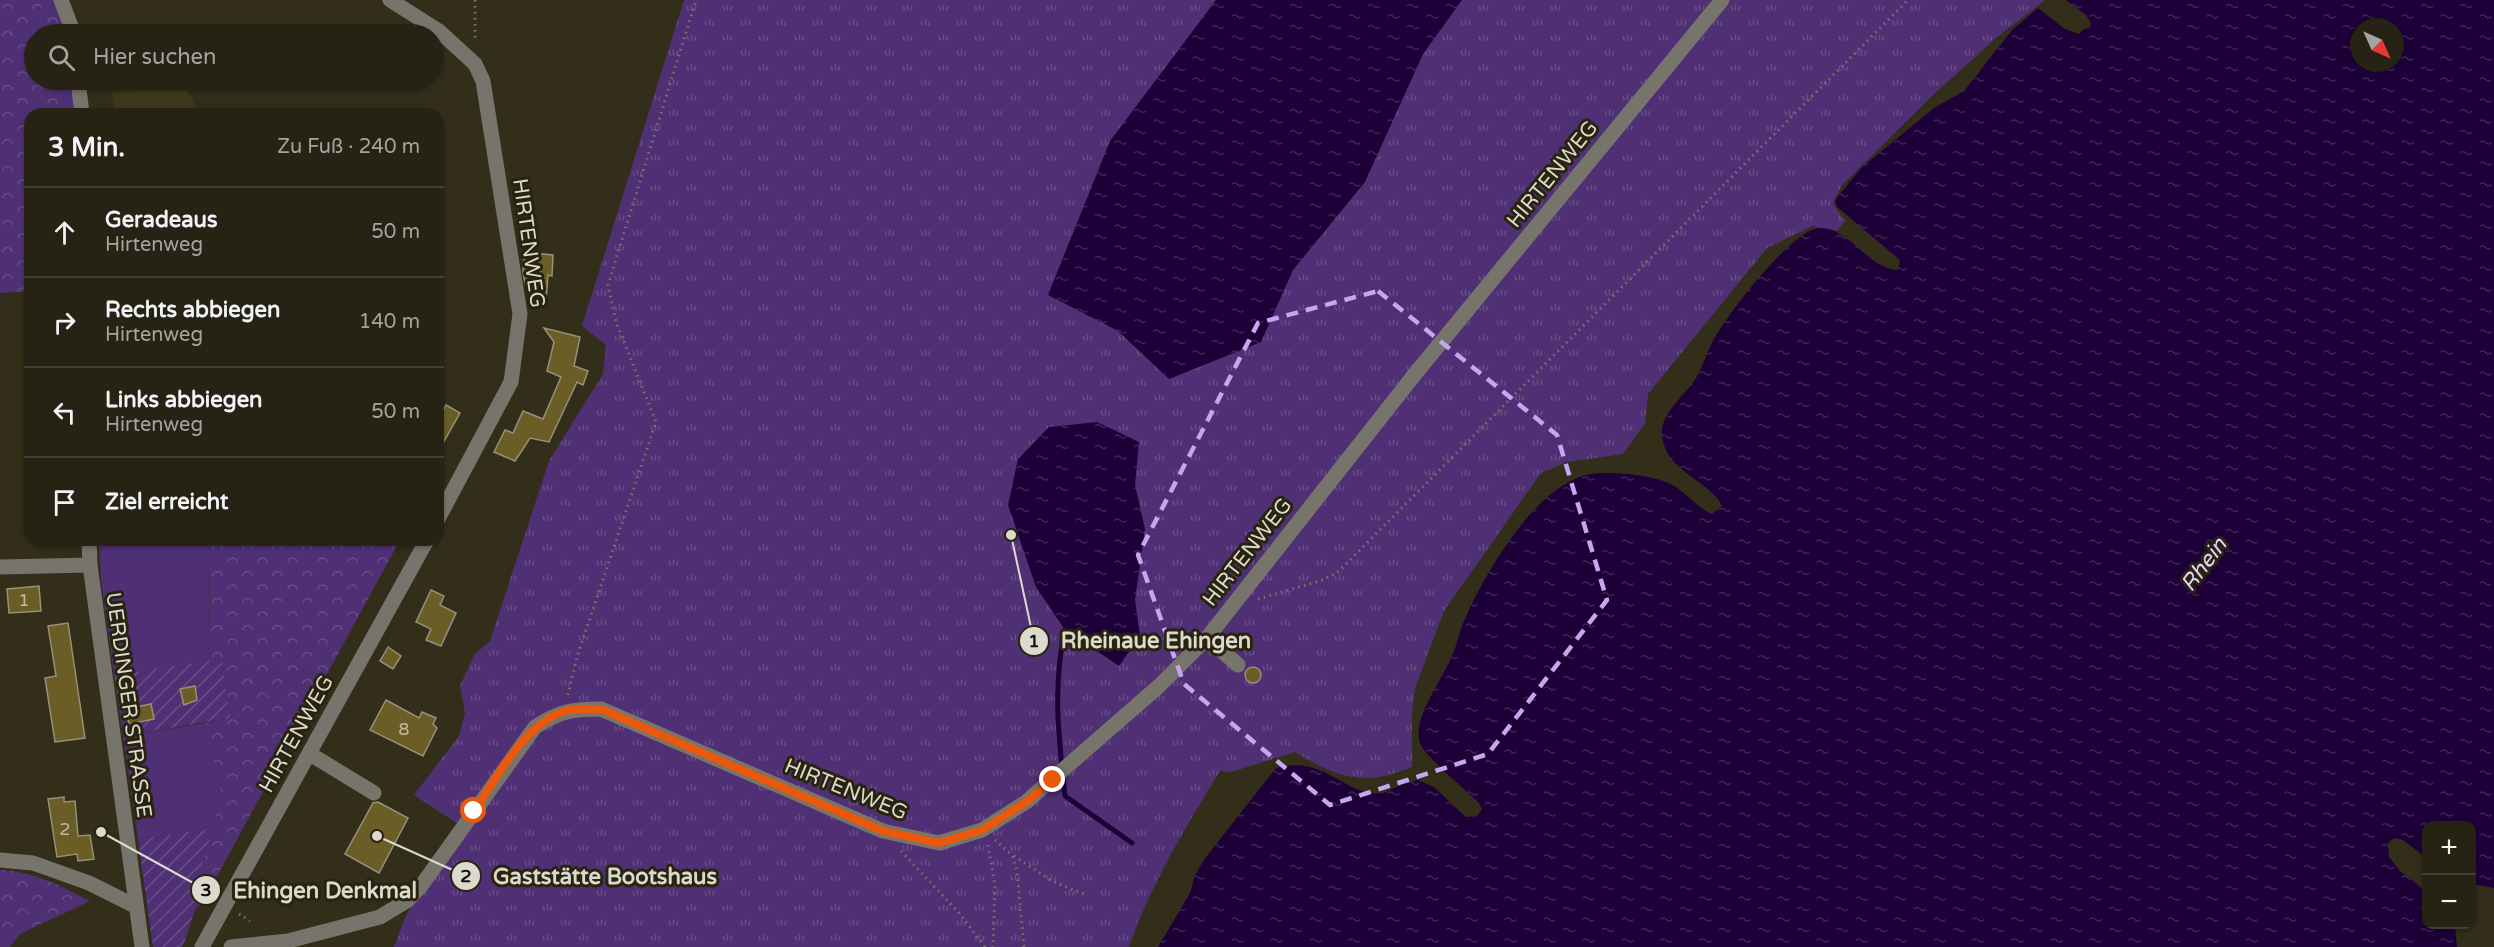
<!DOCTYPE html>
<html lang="de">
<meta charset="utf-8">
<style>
:root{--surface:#262214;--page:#322f22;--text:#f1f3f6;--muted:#a4a4a0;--line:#423f34}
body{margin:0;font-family:"Varela Round",sans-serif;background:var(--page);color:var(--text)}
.controls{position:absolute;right:18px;bottom:18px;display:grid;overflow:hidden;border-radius:12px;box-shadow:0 2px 4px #0004}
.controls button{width:54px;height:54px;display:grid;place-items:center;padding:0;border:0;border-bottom:2px solid var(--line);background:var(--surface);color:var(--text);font:30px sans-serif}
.compass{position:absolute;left:2350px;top:18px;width:54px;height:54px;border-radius:50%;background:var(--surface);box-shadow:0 2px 4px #0004;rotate:135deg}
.stop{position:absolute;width:18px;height:18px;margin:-14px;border:4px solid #ea580c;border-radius:50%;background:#fff}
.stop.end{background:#ea580c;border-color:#fff;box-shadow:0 2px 6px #0008}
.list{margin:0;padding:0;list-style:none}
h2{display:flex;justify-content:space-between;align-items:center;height:78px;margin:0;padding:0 24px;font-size:26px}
h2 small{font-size:20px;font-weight:400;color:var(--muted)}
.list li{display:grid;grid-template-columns:39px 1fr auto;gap:18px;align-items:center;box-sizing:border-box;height:90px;padding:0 24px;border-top:2px solid var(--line)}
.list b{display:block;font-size:22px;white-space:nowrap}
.list p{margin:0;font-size:20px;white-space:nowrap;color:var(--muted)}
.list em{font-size:20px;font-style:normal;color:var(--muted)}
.icon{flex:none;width:33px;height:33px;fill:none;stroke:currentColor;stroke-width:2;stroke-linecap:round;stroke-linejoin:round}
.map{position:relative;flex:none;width:2494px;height:947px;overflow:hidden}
.search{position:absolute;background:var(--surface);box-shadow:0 2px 4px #0004;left:24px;top:24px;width:420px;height:66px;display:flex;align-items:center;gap:15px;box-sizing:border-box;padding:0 21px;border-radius:33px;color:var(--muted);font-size:22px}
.panel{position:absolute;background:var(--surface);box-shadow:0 2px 4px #0004;left:24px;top:108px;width:420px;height:438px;border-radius:18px}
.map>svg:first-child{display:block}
.built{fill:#3d371b}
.grass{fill:#503074}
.forest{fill:url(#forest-crowns)}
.park{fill:url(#park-tufts)}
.garden{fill:url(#garden-furrows)}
.water{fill:url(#water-ripples);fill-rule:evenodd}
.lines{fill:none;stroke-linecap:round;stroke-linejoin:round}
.stream{stroke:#1e0039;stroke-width:5}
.building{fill:#6a5e26;stroke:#96917a;stroke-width:1.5}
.path{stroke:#787564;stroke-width:3;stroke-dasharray:1.5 4.5;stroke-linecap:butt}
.minor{stroke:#77756b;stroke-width:15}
.route{stroke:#ea580c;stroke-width:8}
.marked{fill:none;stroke:#c5a7f1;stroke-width:4.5;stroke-dasharray:12 8;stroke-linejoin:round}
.labels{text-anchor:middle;stroke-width:6;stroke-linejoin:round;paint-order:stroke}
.number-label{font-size:18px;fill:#c0bba3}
.street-label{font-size:21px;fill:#dcdacd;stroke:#282410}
.water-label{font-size:22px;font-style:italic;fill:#e3d2fe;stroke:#282410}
.leader{fill:none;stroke:#dcdacd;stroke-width:2}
.callout-dot{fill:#dcdacd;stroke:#282410;stroke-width:2}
.mark-label{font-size:18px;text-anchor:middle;font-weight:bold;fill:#111}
.callout-label{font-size:22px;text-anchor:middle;font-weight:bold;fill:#dcdacd;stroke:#282410;stroke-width:6;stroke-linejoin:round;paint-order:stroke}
</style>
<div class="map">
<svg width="2494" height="947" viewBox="0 0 2494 947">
<defs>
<pattern id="forest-crowns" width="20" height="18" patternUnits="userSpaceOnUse" patternTransform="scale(1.5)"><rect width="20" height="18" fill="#503074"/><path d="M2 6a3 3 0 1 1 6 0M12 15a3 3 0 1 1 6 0" fill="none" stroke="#694d87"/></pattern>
<pattern id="park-tufts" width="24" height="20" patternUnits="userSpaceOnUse" patternTransform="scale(1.5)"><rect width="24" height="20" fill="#503074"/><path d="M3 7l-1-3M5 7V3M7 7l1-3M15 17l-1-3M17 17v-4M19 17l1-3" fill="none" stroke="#694d87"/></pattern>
<pattern id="garden-furrows" width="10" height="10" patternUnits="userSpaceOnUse" patternTransform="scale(1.5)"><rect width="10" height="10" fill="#503074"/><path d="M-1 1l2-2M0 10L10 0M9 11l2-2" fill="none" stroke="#694d87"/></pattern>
<pattern id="water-ripples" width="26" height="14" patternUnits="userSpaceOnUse" patternTransform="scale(1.5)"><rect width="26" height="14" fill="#1e0039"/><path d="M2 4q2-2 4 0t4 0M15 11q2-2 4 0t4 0" fill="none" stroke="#3e2554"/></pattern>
</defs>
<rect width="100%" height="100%" fill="#322e1a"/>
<path class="built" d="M187,89L199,114H114L112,91Z"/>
<g class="grass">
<path d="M99,540H209L208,662L114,675L101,580Z"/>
<path d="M200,724L221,780L214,828L138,839L123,736Z"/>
</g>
<g class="forest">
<path d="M0,0H58L68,34H34V80H73L75,114H30V291L0,293Z"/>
<path d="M209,540H400L203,902L195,910L199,896L195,885L214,828L221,781L200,724L231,718L221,660L208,662Z"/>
<path d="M0,870C33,871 61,886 90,901L20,934L10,947H0Z"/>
</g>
<path class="park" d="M684,0H2045L1996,38L1933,95L1841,186L1833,204L1845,221L1837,231L1813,226L1767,248L1648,394L1645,424L1623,454L1567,462L1541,473L1444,611L1415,688L1412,712V767C1364,787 1338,778 1295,752L1231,772L1220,771C1185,828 1151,884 1129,947H394L406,915L464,828L414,795L459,736L465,713L460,686L474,655L490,641L549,461L603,374L606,345L582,326Z"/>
<g class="garden">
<path d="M221,659L231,718L123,736L114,675Z"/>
<path d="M214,828L195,885L199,896L185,941L182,947H153L138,839Z"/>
</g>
<g class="water">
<path d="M1216,0H1462L1423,54L1365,182L1293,270L1261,342L1169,379L1118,331L1048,295L1110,141Z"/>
<path d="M2066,0H2494V888L2472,884V826H2426V858L2403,840L2394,838L2388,843L2389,857L2400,871L2426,891V924L2455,925L2457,947H1158L1190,893L1195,875L1206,857L1276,768C1326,754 1345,798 1383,793C1387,792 1392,789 1396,787C1403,784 1411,782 1418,780L1434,787L1466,817L1477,816L1482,809L1478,802C1466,790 1421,754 1419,740C1414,716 1443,678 1452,656C1457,645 1459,632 1464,621C1484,575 1537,482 1591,474C1612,471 1658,475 1676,487C1689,496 1698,508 1712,514L1722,506C1711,481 1665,472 1662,435C1660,413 1685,396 1696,378C1703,367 1706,353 1713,341C1726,316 1793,228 1820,228C1849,227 1868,269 1898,270L1900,260L1837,207L1835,200L1862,167L1934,108L1964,91L2012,30L2038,8L2065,29L2079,34L2084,29L2090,28L2091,23L2086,15ZM2359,27H2395V63H2359Z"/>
<path d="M1097,422L1139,442L1135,485L1145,529L1135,600L1140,636L1119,666L1065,630L1036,587L1008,505L1018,459L1049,427Z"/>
</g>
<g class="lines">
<path class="stream" d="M1065,630C1052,687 1059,739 1065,796L1132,843"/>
</g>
<g class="building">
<path d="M524,252L553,255L552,276L548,275L546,301L529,299L530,284H525L523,272Z"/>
<path d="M544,328L580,337L574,366L588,371L583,385L577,382L549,442L530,438L515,461L494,452L505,430L513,433L523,411L543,419L561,377L547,371L554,342Z"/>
<path d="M446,405L460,413L438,452V421Z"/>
<path d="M39,586L41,611L9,613L7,589Z"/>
<path d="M431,590L444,596L440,605L456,613L441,646L426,640L431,629L416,622Z"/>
<path d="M68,623L85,738L55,742L45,678L56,676L48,626Z"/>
<path d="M388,647L401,656L393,669L380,661Z"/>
<circle cx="1253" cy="675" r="8"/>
<path d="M195,686L197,700L184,705L180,689Z"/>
<path d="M386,700L419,718L422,712L436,718L433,724L437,728L423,756L370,730Z"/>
<path d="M151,704L154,719L129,724L126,709Z"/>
<path d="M64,797V802L75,801L78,836L90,835L94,859L78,861L77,854L57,857L48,799Z"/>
<path d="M378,802L408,818L379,873L345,854L373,803Z"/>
</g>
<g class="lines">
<g class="path">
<path d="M475,0V40"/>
<path d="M1258,599L1323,580L1339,571L1908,0"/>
<path d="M568,695L577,657L656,422L616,322L608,285L696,0"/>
<path d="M995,840L1012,855L1017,871L1024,947"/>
<path d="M988,845L995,886L993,947"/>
<path d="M901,851L959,913L985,947"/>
<path d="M1014,856L1052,881L1084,894"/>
<path d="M239,914L250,921"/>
</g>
<g class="minor">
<path d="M61,0L74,34"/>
<path d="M390,0L439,31L475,64L483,81L520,314L511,382L438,519"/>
<path d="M78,80L82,114"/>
<path d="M89,540L90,565L142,947"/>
<path d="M0,567L90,565"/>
<path d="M1207,638L1238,665"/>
<path d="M310,754L374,793"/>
<path d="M0,860L33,863L89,883L135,906"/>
<path d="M202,947L427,540"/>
<path d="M231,947L288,941L380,917L408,900L421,886L535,727C560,711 572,709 601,709L883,831L939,843L982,830L1026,802L1159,686L1207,638L1415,374L1722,0"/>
</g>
</g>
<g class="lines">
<path class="route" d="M474,811C498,776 525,722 568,710C578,708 591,709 601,709L883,831L939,843L982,830L1026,802L1053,780"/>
</g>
<path class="marked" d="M1378,291L1557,435L1607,600L1488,754L1330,805L1184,684L1138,555L1258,323Z"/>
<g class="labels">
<g class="number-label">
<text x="24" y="606">1</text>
<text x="404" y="735">8</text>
<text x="65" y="835">2</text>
</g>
<g class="street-label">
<text transform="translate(1552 174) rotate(-51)" y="7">HIRTENWEG</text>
<text transform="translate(529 243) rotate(82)" y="7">HIRTENWEG</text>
<text transform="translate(1247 552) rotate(-52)" y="7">HIRTENWEG</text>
<text transform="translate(129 705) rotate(82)" y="7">UERDINGER STRASSE</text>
<text transform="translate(296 734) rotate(-61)" y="7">HIRTENWEG</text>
<text transform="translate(846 789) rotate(22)" y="7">HIRTENWEG</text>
</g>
<g class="water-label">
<text transform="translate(2203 564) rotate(-53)" y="8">Rhein</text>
</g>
</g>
<path class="leader" d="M1011 535L1034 641M377 836L466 876M101 832L206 890"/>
<g class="callout-dot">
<circle cx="1011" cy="535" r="6"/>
<circle cx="377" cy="836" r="6"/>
<circle cx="101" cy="832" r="6"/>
<circle cx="1034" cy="641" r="15"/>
<circle cx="466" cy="876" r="15"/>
<circle cx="206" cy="890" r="15"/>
</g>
<g class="mark-label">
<text x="1034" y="647">1</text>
<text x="466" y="882">2</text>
<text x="206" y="896">3</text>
</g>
<g class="callout-label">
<text x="1156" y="648">Rheinaue Ehingen</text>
<text x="605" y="884">Gaststätte Bootshaus</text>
<text x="325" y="898">Ehingen Denkmal</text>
</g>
</svg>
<div class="controls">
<button>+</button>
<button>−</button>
</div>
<svg class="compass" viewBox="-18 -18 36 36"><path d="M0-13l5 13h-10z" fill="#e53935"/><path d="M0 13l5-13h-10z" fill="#a4a4a0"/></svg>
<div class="stop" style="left:474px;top:811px"></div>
<div class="stop end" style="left:1053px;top:780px"></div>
<div class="search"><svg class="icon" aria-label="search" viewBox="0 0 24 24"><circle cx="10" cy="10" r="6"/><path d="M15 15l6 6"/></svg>Hier suchen</div>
<section class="panel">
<h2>3 Min.<small>Zu Fuß · 240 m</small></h2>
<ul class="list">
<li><svg class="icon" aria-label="ahead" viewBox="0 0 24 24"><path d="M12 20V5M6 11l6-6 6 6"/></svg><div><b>Geradeaus</b><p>Hirtenweg</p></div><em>50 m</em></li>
<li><svg class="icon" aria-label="right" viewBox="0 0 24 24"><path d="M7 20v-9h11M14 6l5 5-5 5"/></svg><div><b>Rechts abbiegen</b><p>Hirtenweg</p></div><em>140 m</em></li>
<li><svg class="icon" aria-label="left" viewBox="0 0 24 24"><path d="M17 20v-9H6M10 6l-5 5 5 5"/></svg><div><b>Links abbiegen</b><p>Hirtenweg</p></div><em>50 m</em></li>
<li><svg class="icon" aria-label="arrive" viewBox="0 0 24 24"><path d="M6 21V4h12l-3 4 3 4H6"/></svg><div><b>Ziel erreicht</b></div></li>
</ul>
</section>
</div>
